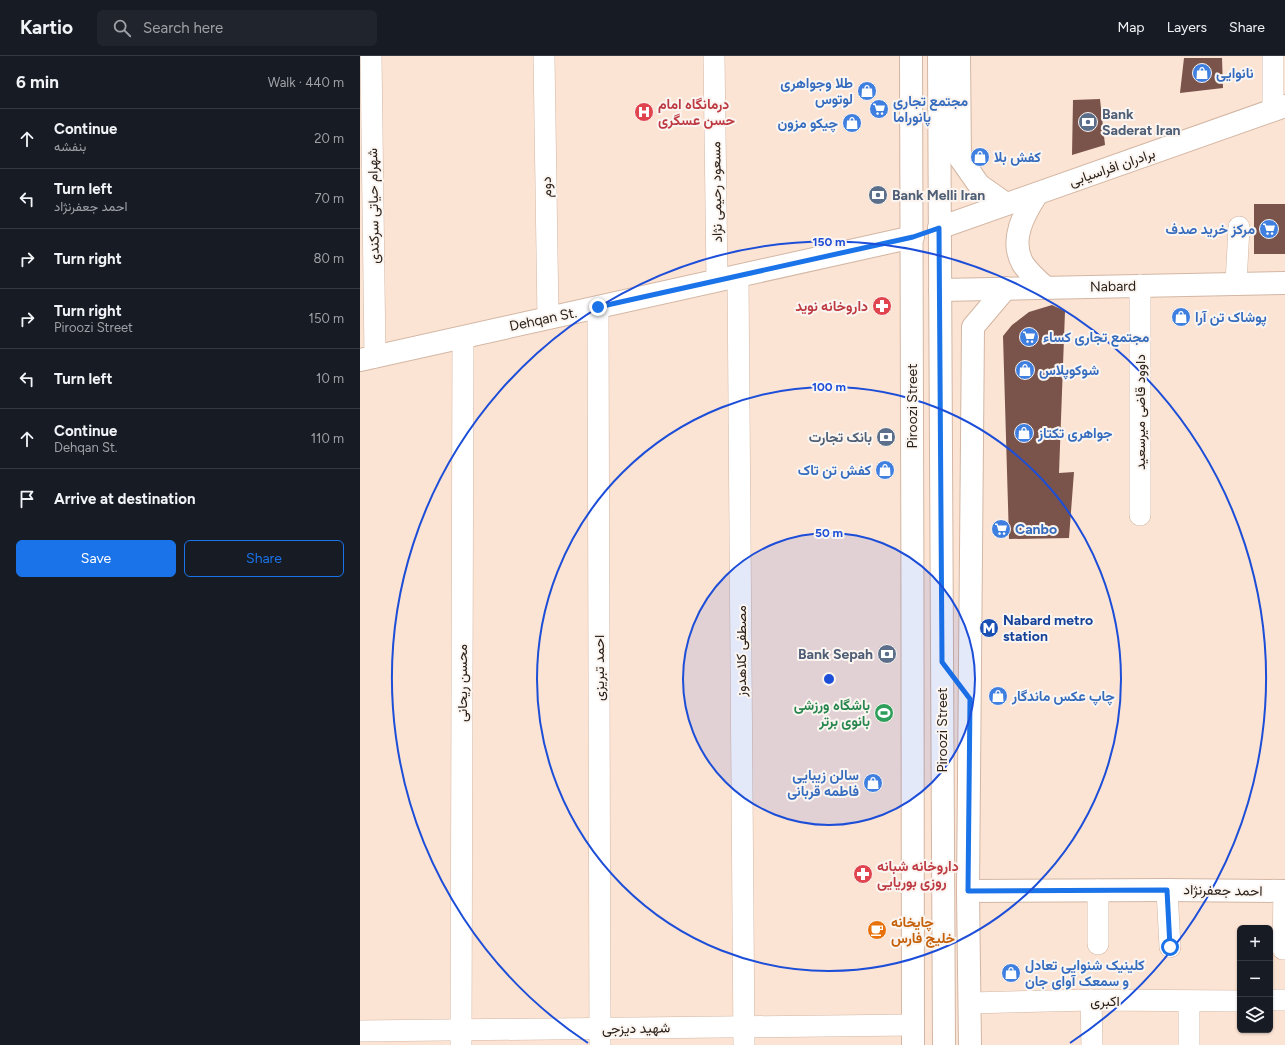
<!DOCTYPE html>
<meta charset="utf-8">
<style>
:root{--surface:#171b24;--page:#20242c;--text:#f1f3f6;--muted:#9ea1a6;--line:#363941;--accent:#1a73e8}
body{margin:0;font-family:Figtree,Vazirmatn,sans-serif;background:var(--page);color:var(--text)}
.controls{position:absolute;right:12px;bottom:12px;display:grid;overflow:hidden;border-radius:6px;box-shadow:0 1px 3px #0004}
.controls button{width:36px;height:36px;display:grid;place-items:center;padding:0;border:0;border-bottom:1px solid var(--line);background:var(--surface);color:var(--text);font:20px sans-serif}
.stop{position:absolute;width:12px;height:12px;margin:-9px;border:3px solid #1a73e8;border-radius:50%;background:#fff}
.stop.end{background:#1a73e8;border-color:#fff;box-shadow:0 1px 4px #0008}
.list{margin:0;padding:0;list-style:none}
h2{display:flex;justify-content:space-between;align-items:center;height:52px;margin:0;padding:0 16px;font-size:17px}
h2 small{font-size:13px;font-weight:400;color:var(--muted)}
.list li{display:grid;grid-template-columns:26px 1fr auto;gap:12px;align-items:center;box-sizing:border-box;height:60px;padding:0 16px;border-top:1px solid var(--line)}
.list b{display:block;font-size:15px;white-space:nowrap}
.list p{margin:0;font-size:13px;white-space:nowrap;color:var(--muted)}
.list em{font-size:13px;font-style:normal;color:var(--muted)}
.actions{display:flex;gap:8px;padding:12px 16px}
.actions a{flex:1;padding:9px 0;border:1px solid var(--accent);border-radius:6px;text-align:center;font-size:14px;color:var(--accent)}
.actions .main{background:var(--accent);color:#fff}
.icon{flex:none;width:22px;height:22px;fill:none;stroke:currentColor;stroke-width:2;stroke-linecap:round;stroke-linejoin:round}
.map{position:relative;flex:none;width:925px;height:989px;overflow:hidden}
header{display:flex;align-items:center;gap:24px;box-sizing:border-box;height:56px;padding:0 20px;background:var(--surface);border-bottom:1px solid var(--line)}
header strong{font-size:19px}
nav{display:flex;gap:22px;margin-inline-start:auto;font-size:14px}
.search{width:280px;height:36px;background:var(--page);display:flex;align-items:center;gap:10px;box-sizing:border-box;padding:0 14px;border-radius:6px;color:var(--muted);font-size:15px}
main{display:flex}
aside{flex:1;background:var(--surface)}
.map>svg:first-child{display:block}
.building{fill:#7a534a}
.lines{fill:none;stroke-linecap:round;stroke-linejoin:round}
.street-casing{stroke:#d3b6a3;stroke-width:22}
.secondary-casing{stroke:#d3b6a3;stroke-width:24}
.primary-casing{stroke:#d3b6a3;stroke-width:24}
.street{stroke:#fff;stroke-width:21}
.secondary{stroke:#fff;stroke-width:22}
.primary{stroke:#fff;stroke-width:22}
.route{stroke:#1a73e8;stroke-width:5}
.ring{fill:none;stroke:#1d4ed8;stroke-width:2}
.labels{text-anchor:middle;stroke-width:4;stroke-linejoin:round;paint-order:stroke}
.shop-label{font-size:14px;font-weight:bold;fill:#366cbe;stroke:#fbf5f1;text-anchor:start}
.health-label{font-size:14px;font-weight:bold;fill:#be3a42;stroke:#fbf5f1;text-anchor:start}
.service-label{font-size:14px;font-weight:bold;fill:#4e5e75;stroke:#fbf5f1;text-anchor:start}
.street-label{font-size:14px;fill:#2b2018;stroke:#fbf5f1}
.transit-label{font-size:14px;font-weight:bold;fill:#164399;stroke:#fbf5f1;text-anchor:start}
.leisure-label{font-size:14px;font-weight:bold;fill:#27864d;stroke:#fbf5f1;text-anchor:end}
.food-label{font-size:14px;font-weight:bold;fill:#c56008;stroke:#fbf5f1;text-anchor:start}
.centre{fill:#1d4ed8;stroke:#fbf5f1;stroke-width:2}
.ring-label{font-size:12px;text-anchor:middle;font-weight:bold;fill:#1d4ed8;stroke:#fbf5f1;stroke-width:4;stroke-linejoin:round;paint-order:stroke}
</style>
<header>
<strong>Kartio</strong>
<div class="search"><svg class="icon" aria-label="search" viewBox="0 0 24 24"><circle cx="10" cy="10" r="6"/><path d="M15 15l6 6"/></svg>Search here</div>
<nav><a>Map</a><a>Layers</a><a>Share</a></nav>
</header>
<main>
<aside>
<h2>6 min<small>Walk · 440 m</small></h2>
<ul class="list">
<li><svg class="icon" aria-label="ahead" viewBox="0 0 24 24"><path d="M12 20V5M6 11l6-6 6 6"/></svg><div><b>Continue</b><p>بنفشه</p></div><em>20 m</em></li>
<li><svg class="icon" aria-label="left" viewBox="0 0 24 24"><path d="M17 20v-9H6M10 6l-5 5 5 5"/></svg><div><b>Turn left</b><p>احمد جعفرنژاد</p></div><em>70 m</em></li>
<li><svg class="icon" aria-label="right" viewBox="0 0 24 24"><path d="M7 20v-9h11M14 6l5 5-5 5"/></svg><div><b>Turn right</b></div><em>80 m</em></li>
<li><svg class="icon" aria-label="right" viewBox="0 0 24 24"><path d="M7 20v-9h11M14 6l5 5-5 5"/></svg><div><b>Turn right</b><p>Piroozi Street</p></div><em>150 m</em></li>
<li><svg class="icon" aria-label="left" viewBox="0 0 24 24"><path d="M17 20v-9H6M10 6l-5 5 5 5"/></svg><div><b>Turn left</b></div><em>10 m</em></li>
<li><svg class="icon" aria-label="ahead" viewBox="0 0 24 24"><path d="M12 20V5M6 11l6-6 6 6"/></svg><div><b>Continue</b><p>Dehqan St.</p></div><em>110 m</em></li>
<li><svg class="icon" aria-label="arrive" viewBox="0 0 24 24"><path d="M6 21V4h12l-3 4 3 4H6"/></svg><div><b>Arrive at destination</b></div></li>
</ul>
<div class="actions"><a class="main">Save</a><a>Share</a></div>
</aside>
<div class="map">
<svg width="925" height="989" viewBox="0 0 925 989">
<rect width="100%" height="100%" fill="#fce4d4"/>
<g class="building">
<path d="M824,2H862L863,32L820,37Z"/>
<path d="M740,43L745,89L712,99L713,44Z"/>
<rect x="894" y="148" width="31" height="50"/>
<path d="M692,249L705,255L699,417L714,416L709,482L649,483L643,280L652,269L669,256Z"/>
</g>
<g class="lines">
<g class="street-casing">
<g id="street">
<path d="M11,0L15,301"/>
<path d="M184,0L188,262"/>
<path d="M354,0L357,224"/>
<path d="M913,0V54"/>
<path d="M378,220L384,989"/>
<path d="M876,228L879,171"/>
<path d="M238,251L240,989"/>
<path d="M780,459V229"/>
<path d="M738,834V888"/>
<path d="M807,834L810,891"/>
<path d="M923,893L924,835"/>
<path d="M731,944L732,989"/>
<path d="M910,944H925"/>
<path d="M829,945V989"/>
<path d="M610,947L731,944L880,945"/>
<path d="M0,975L552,969"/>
<path d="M101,989L103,281"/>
</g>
</g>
<g class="secondary-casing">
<g id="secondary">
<path d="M599,0L600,102L619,129L646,148"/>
<path d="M677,138C664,158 649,184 663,208C669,217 677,224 685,231"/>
<path d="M579,172L925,50"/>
<path d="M580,234L925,227"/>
<path d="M0,304L553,181"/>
<path d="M608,835L807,834L925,835"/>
</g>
</g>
<g class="primary-casing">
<g id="primary">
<path d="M551,0C554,330 551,659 553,989"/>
<path d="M579,0L584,989"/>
<path d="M610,989L608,835L613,271L646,232"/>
</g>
</g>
<use href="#street" class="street"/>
<use href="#secondary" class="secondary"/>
<use href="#primary" class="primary"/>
</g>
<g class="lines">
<path class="route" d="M238,251L553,181L579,172L582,606L610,643L608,835L807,834L810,891"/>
</g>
<circle cx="469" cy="623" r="146" fill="#1d4ed8" fill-opacity=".12"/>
<g class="ring">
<circle cx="469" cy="623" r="146"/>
<circle cx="469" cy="623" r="292"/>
<path d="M228 987A437 437 0 1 1 710 987"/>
</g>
<defs>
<g id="shop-disc" transform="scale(1)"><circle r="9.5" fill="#3f7fe0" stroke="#fbf5f1"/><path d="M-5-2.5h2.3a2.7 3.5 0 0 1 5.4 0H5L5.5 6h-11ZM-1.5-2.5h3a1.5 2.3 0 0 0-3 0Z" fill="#fff"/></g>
<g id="supermarket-disc" transform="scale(1)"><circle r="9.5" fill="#3f7fe0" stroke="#fbf5f1"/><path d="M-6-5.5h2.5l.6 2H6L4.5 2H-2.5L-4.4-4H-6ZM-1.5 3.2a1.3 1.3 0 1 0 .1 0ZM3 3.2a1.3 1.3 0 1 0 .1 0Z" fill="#fff"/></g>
<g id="hospital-disc" transform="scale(1)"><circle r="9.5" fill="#e0444e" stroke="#fbf5f1"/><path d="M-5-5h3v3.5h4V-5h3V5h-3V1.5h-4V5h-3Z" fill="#fff"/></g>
<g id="bank-disc" transform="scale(1)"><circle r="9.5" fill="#5c6f8a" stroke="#fbf5f1"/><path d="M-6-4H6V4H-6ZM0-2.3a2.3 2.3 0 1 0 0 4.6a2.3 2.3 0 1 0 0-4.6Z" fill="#fff"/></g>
<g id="pharmacy-disc" transform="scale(1)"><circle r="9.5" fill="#e0444e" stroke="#fbf5f1"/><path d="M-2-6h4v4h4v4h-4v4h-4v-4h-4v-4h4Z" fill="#fff"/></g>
<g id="metro-disc" transform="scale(1)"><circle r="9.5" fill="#1a4fb4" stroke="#fbf5f1"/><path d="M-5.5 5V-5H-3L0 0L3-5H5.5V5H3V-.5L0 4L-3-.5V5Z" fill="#fff"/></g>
<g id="stadium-disc" transform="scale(1)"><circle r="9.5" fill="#2e9e5b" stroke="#fbf5f1"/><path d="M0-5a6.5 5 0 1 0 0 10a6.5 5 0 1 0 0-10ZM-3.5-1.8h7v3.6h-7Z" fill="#fff"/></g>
<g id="cafe-disc" transform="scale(1)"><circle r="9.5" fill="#e8710a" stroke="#fbf5f1"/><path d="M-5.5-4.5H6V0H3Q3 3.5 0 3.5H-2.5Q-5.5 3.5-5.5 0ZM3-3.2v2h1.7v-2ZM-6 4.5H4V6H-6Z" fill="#fff"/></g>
</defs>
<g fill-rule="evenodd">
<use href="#shop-disc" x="842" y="17"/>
<use href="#shop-disc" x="507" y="35"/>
<use href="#supermarket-disc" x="519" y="53"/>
<use href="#hospital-disc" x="284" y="56"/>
<use href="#bank-disc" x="728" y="66"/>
<use href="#shop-disc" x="492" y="67"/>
<use href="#shop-disc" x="620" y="101"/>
<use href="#bank-disc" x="518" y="139"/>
<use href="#supermarket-disc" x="909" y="173"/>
<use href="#pharmacy-disc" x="522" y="250"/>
<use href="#shop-disc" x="821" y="261"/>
<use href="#supermarket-disc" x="669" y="281"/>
<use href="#shop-disc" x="665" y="314"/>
<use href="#shop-disc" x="664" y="377"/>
<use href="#bank-disc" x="526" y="381"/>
<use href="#shop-disc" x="525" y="414"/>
<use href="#supermarket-disc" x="641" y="473"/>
<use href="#metro-disc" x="629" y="572"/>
<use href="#bank-disc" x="527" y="598"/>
<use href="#shop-disc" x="638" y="640"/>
<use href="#stadium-disc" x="524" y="657"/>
<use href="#shop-disc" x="513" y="727"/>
<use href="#pharmacy-disc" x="503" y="818"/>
<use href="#cafe-disc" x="517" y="874"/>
<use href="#shop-disc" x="651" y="917"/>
</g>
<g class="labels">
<g class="shop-label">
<text x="856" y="22">نانوایی</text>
<text x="493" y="32" text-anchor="end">طلا وجواهری<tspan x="493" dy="16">لوتوس</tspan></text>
<text x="533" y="50">مجتمع تجاری<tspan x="533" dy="16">پانوراما</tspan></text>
<text x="478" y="72" text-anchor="end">چیکو مزون</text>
<text x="634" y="106">کفش بلا</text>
<text x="895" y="178" text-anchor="end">مرکز خرید صدف</text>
<text x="835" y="266">پوشاک تن آرا</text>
<text x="683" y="286">مجتمع تجاری کساء</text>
<text x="679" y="319">شوكوپلاس</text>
<text x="678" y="382">جواهری تکتاز</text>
<text x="511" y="419" text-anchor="end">کفش تن تاک</text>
<text x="655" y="478">Canbo</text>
<text x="652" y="645">چاپ عکس ماندگار</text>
<text x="499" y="724" text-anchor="end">سالن زیبایی<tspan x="499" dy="16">فاطمه قربانی</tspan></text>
<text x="665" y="914">کلینیک شنوایی تعادل<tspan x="665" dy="16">و سمعک آوای جان</tspan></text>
</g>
<g class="health-label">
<text x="298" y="53">درمانگاه امام<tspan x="298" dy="16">حسن عسگری</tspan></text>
<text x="508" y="255" text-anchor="end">داروخانه نوید</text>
<text x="517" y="815">داروخانه شبانه<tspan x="517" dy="16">روزی بوریایی</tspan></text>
</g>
<g class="service-label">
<text x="742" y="63">Bank<tspan x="742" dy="16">Saderat Iran</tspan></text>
<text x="532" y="144">Bank Melli Iran</text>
<text x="512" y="386" text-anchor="end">بانک تجارت</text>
<text x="513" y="603" text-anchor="end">Bank Sepah</text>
</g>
<g class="street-label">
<text transform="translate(752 111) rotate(-19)" y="5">برادران افراسیابی</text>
<text transform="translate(186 131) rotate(-91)" y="5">دوم</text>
<text transform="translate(356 136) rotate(-91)" y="5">مسعود رحیمی نژاد</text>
<text transform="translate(13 150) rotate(-91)" y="5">شهرام حیاتی سرکندی</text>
<text transform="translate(753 230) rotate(-1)" y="5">Nabard</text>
<text transform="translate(183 263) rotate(-12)" y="5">Dehqan St.</text>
<text transform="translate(552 350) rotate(-90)" y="5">Piroozi Street</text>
<text transform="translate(780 356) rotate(-90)" y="5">داوود قاضی میرسعید</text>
<text transform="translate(381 595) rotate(-90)" y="5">مصطفی کلاهدوز</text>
<text transform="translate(239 612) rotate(-90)" y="5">احمد تبریزی</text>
<text transform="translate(102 627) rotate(-90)" y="5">محسن ریحانی</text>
<text transform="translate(582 674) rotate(-90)" y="5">Piroozi Street</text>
<text transform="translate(863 834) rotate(1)" y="5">احمد جعفرنژاد</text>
<text x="745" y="950">اکبری</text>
<text transform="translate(276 972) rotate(-1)" y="5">شهید دیزجی</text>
</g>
<g class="transit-label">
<text x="643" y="569">Nabard metro<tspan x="643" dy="16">station</tspan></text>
</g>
<g class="leisure-label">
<text x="510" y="654">باشگاه ورزشی<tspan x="510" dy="16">بانوی برتر</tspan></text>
</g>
<g class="food-label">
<text x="531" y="871">چایخانه<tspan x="531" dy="16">خلیج فارس</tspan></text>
</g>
</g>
<circle cx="469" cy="623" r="6" class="centre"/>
<g class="ring-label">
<text x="469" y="190">150 m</text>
<text x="469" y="335">100 m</text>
<text x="469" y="481">50 m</text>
</g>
</svg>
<div class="controls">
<button>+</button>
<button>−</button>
<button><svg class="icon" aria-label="layers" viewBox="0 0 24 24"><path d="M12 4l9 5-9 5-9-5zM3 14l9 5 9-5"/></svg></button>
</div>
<div class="stop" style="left:810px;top:891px"></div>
<div class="stop end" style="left:238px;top:251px"></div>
</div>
</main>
